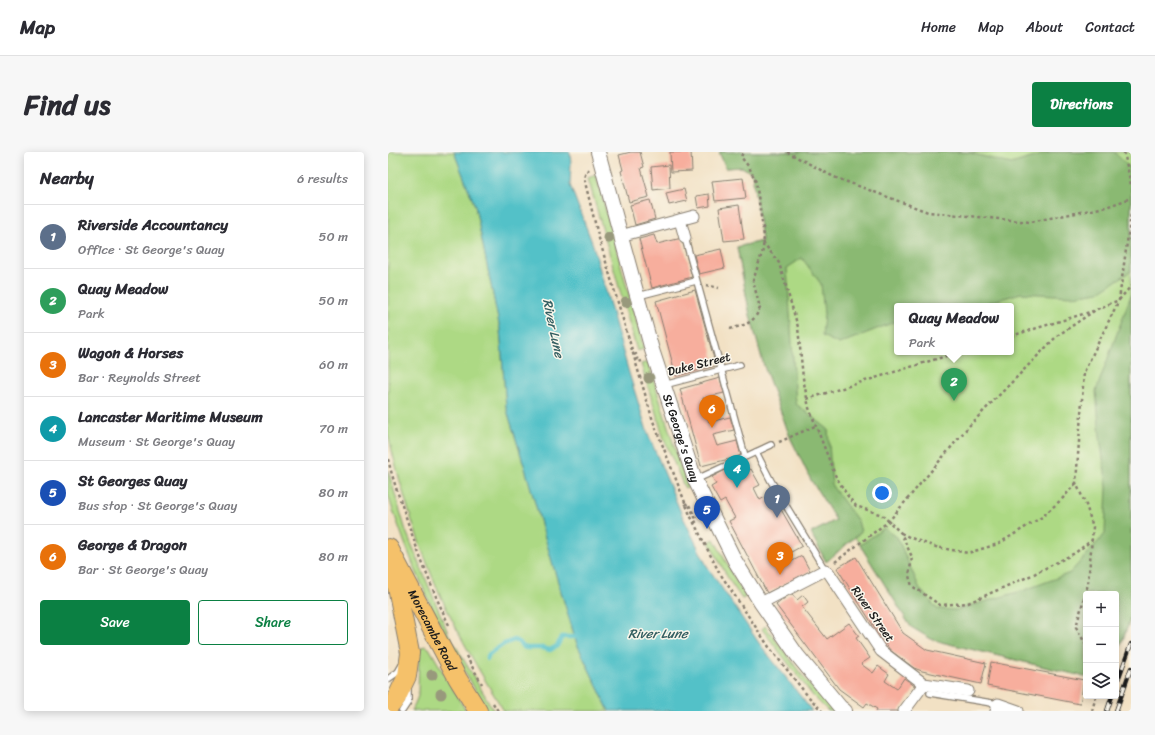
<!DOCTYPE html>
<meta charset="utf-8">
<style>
:root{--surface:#fff;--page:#f7f7f7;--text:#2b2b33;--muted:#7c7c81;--line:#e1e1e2;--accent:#0b8043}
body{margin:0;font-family:Sriracha,sans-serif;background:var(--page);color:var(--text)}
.controls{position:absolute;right:12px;bottom:12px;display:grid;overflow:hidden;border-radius:4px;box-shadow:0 2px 10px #0003}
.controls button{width:36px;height:36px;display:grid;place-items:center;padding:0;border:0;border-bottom:1px solid var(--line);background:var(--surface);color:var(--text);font:20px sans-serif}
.you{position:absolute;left:494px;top:341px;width:14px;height:14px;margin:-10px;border:3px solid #fff;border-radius:50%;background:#1a73e8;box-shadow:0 0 0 6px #1a73e833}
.badge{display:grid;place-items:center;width:26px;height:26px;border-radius:50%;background:var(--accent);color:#fff;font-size:13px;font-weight:700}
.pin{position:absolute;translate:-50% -33px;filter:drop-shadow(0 1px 2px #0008)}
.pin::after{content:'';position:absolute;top:21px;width:14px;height:12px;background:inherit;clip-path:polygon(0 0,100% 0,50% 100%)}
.popup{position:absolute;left:506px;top:151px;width:120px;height:52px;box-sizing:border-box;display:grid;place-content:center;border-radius:4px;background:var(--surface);filter:drop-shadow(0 1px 3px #0005);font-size:13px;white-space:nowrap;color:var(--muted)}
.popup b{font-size:15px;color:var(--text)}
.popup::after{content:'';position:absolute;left:50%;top:100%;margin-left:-8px;border:8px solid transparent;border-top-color:var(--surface)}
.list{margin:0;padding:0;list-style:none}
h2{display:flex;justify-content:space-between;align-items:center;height:52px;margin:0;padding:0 16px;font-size:17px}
h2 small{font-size:13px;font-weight:400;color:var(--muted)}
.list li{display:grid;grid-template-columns:26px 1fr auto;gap:12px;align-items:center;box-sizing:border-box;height:64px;padding:0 16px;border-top:1px solid var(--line)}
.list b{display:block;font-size:15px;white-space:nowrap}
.list p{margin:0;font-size:13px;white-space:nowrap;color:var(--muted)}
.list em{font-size:13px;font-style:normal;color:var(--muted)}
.actions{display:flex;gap:8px;padding:12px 16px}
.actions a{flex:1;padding:9px 0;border:1px solid var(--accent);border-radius:4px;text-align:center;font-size:14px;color:var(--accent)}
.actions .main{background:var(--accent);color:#fff}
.icon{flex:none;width:22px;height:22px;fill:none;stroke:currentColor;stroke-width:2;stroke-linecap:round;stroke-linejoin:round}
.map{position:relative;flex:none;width:743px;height:559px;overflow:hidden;border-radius:4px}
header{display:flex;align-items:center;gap:24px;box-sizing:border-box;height:56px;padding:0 20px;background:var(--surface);border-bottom:1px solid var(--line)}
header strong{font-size:19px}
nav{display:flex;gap:22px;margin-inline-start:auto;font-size:14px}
.intro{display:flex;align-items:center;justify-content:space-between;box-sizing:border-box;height:96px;padding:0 24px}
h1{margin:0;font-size:28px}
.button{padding:10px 18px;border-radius:4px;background:var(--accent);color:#fff;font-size:14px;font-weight:700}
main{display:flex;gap:24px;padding:0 24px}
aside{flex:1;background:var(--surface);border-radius:4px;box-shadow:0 2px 10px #0003}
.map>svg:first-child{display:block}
.green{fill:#add984;stroke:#647a50;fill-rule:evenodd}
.forest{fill:#8ab972;stroke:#536a47}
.water{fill:#53c1c8;stroke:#386e72}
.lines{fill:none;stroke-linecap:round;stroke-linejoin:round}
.stream{stroke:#53c1c8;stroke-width:4.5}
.building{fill:#f7ae9d}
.service-casing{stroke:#877e70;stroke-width:8}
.minor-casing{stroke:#877e70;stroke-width:13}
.tertiary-casing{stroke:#877e70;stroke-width:16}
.primary-casing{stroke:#877e70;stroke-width:20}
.path{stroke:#877e70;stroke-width:2.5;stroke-dasharray:3 3;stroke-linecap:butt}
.service{stroke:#fff;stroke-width:5.5}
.minor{stroke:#fff;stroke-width:11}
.tertiary{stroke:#fff;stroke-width:14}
.primary{stroke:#f5c16b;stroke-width:18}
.rail-casing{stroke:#1c1c1c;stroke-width:4.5}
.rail{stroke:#fbf7ec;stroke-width:3;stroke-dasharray:9;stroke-linecap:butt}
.tree{fill:#98997b}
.labels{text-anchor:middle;stroke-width:3;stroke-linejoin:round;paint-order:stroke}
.street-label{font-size:12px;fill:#1c1c1c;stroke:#fbf7ec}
.water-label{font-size:13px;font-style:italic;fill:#325e61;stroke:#fbf7ec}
</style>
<header>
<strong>Map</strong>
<nav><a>Home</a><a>Map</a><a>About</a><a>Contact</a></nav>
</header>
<div class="intro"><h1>Find us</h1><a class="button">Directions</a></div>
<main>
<aside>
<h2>Nearby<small>6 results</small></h2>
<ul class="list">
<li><span class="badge" style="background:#5c6f8a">1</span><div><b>Riverside Accountancy</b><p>Office · St George's Quay</p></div><em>50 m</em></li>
<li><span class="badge" style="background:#2e9e5b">2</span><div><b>Quay Meadow</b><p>Park</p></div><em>50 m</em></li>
<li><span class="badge" style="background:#e8710a">3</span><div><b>Wagon &amp; Horses</b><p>Bar · Reynolds Street</p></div><em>60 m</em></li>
<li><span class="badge" style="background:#0f9aa8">4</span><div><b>Lancaster Maritime Museum</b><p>Museum · St George's Quay</p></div><em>70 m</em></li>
<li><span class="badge" style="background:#1a4fb4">5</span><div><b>St Georges Quay</b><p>Bus stop · St George's Quay</p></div><em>80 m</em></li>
<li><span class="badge" style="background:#e8710a">6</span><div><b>George &amp; Dragon</b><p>Bar · St George's Quay</p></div><em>80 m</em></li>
</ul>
<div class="actions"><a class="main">Save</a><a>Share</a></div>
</aside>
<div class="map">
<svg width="743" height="559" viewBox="0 0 743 559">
<rect width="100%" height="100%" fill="#fbf7ec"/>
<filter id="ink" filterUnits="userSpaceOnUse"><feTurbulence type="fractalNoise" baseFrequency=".025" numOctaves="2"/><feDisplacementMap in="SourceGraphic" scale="8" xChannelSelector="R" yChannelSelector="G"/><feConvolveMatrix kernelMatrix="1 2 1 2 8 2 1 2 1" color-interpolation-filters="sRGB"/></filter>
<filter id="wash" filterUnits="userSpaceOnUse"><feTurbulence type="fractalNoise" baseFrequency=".012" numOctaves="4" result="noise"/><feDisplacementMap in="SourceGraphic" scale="16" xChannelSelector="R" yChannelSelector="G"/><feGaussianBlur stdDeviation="0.9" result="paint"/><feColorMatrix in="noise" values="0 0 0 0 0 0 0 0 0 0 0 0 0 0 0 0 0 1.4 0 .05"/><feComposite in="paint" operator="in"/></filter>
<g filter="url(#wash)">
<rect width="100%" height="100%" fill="#f2e1c4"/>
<g class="green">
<path d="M0,0H66L87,54L112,177L118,255L137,316L167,420L189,492L221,559H116C97,529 79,498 63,466C35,410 14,343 0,282Z"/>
<path d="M331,0H743V467L728,506V442H698V525L545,488L523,475L467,385L438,410L423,381L448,368L423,328L402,285L376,214L362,163L349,95L374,89L364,21L354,15L338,16ZM509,154H623V200H509Z"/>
<path d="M208,23L256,197L249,199L200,26Z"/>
<path d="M260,210L293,316L301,335L297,337L276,287L253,212Z"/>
<path d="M0,318L18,379L60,481L106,559H100C67,505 38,448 16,389C11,374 4,358 0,342C0,335 0,325 0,318Z"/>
<path d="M326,387L346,425L358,445L354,447L341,428L321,390Z"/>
<path d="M377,474L423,535L447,559H440L425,544L374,477Z"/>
<path d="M37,494L41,496L78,559H24L30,544L31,500L33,496Z"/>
</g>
<g class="forest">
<path d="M331,0H579L623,12L663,0H726L742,16L743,15V119L711,140L685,144L633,141L589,154H509V169L451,192L434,184L436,162L433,132L414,106L399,116L408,252L440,277L444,334L470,369L473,380L438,410L423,381L448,368L423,328L402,285L376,214L362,163L349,95L374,89L364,21L354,15L338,16Z"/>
<path d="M743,143V463L728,505V442H698V525L545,488L523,475L472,393L496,376L509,385L532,437L549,457L568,458L637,438L682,421L717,382L719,335L712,285L708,239Z"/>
</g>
<path class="water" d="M66,0H182L183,11L182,33L205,93L241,221L260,282L294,363L319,414L371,491L424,559H221L189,492L167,420L137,316L118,255L112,177L87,54Z"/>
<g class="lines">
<path class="stream" d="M99,507L101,502L116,492L126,488L131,490L135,495L139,496H155L162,498L169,494L174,485H187"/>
</g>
<g id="blocks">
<g class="building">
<path d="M243,0H252L256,15L253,16L261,45L241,50L233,19L235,18L231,3Z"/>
<path d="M282,0H303L304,19L283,20Z"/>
<path d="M281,13L282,36L265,38L263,15Z"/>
<path d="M355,26L358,46L327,49L324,29Z"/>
<path d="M296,37L299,49L281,53L278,41Z"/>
<path d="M321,42L322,54L310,56L308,44Z"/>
<path d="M262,48L267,67L247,73L242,53Z"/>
<path d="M351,53L356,87L336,89L331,56Z"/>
<path d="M266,83L269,92L294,86L304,125L264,136L251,87Z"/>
<path d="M333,97L337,116L311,122L306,103Z"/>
<path d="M307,138L328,214L288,224L268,149Z"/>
<path d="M332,226L336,241L315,246L318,259L321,270L342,265L346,278L325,283L329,294L349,289L353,304L313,314L292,237Z"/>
<path d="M345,314L348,320L353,317L355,321L363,317L372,333L366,336L372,348L377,345L380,350L387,347L414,394L387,409L391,416L414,404L422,419L379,441L341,369L347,366L337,348L332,351L323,335L328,332L324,325Z"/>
<path d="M468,405L515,481L539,498L598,511L593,532L534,519L526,516L502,498L492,484L449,416Z"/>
<path d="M403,441L409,448L415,443L420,450L414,455L439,487L461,471L471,484L468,486L482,506L473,512L485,521L490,514L501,522L497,529L509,537L516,526L528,535L511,559H488L489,557L479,551L476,555L451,537L388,453Z"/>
<path d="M603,510L696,528L692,552L599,534Z"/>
</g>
</g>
</g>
<g filter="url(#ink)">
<use href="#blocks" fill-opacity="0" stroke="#877e70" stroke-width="1"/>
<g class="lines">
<g class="service-casing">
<g id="service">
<path d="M297,86L357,304"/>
<path d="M250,144L308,129"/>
<path d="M276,233L352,213"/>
<path d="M368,300L383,329L437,418"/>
<path d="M307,328L383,293"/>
<path d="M0,527L10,520L14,513"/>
<path d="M542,541L610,552"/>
<path d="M14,559L20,550V536"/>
</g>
</g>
<g class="minor-casing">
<g id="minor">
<path d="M292,68L297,86"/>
<path d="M232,84L306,64"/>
<path d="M373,451L437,418L441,421L493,499L536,532L580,539"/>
<path d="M516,559L536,532"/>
<path d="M608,559L610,552L630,559"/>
</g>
</g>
<g class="tertiary-casing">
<g id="tertiary">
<path id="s1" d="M210,0L264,198L307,328L347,409L373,451L409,503L452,555L457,559"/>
</g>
</g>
<g class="primary-casing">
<g id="primary">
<path id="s2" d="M1,396L70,527L90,559"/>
<path d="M0,557L8,547L19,524L22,501L5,415"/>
</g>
</g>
<g class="path">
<path d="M399,0L446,25L540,60L642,70L718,55L743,46"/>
<path d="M736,0L743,33"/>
<path d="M201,17L198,20L196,26L210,83L265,269L302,363L331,420L381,495L419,543L434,559"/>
<path d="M375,90L391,111L410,175L415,226L421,256L447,323L459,343L468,354L494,363L513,381L524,405L521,424L524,434L552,453L580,451L644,423L687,401L704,388"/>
<path d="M318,133L331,136"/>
<path d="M342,177C359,172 365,172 372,156L365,129L375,98L376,84L368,30L361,15L353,5L355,0"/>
<path d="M623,184L705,159"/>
<path d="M246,203L248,202L250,210L254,209"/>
<path d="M419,247L571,200"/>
<path d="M391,290L427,274"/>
<path d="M0,307C5,329 13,350 20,371C32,406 45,440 61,473"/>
<path d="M297,353L300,351L309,369L306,371"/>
<path d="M513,381L523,386L548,395L580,401L610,392L654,365L675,346L688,331"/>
<path d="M447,410L501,369L581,274L669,184L709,157L731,148L743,134"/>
<path d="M698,493L688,475L700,432L705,375L698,353L688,331L696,220L731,148L743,62"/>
<path d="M78,504L94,532"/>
<path d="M105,551L110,559"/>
<path d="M704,559L708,544"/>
</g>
<use href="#service" class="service"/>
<use href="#minor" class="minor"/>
<use href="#tertiary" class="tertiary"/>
<use href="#primary" class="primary"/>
<g class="rail-casing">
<g id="rail">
<path d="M728,533L743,492"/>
<path d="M719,559L724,544"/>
<path d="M728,559L743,516"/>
</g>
</g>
<use href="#rail" class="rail"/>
</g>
<g class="tree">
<circle cx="221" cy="86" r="5.5"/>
<circle cx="238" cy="150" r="5.5"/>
<circle cx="261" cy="226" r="5.5"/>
<circle cx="44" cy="523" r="5.5"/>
<circle cx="53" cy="542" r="5.5"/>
</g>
</g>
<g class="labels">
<g class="street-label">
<text transform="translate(311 212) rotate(-14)" y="4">Duke Street</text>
<text dy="4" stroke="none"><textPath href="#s1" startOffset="298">St George's Quay</textPath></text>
<text transform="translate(485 462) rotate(55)" y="4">River Street</text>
<text dy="4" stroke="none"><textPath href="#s2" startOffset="93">Morecambe Road</textPath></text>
</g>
<g class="water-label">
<text transform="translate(166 176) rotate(78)" y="5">River Lune</text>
<text x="270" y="486">River Lune</text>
</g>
</g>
</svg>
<div class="controls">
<button>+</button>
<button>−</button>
<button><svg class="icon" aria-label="layers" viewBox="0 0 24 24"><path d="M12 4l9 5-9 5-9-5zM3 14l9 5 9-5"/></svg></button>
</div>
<div class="you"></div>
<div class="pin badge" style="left:389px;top:366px;background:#5c6f8a">1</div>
<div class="pin badge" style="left:566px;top:249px;background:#2e9e5b">2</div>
<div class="popup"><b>Quay Meadow</b>Park</div>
<div class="pin badge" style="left:392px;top:423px;background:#e8710a">3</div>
<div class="pin badge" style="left:349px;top:336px;background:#0f9aa8">4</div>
<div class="pin badge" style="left:319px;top:377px;background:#1a4fb4">5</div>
<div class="pin badge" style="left:324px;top:276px;background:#e8710a">6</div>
</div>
</main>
